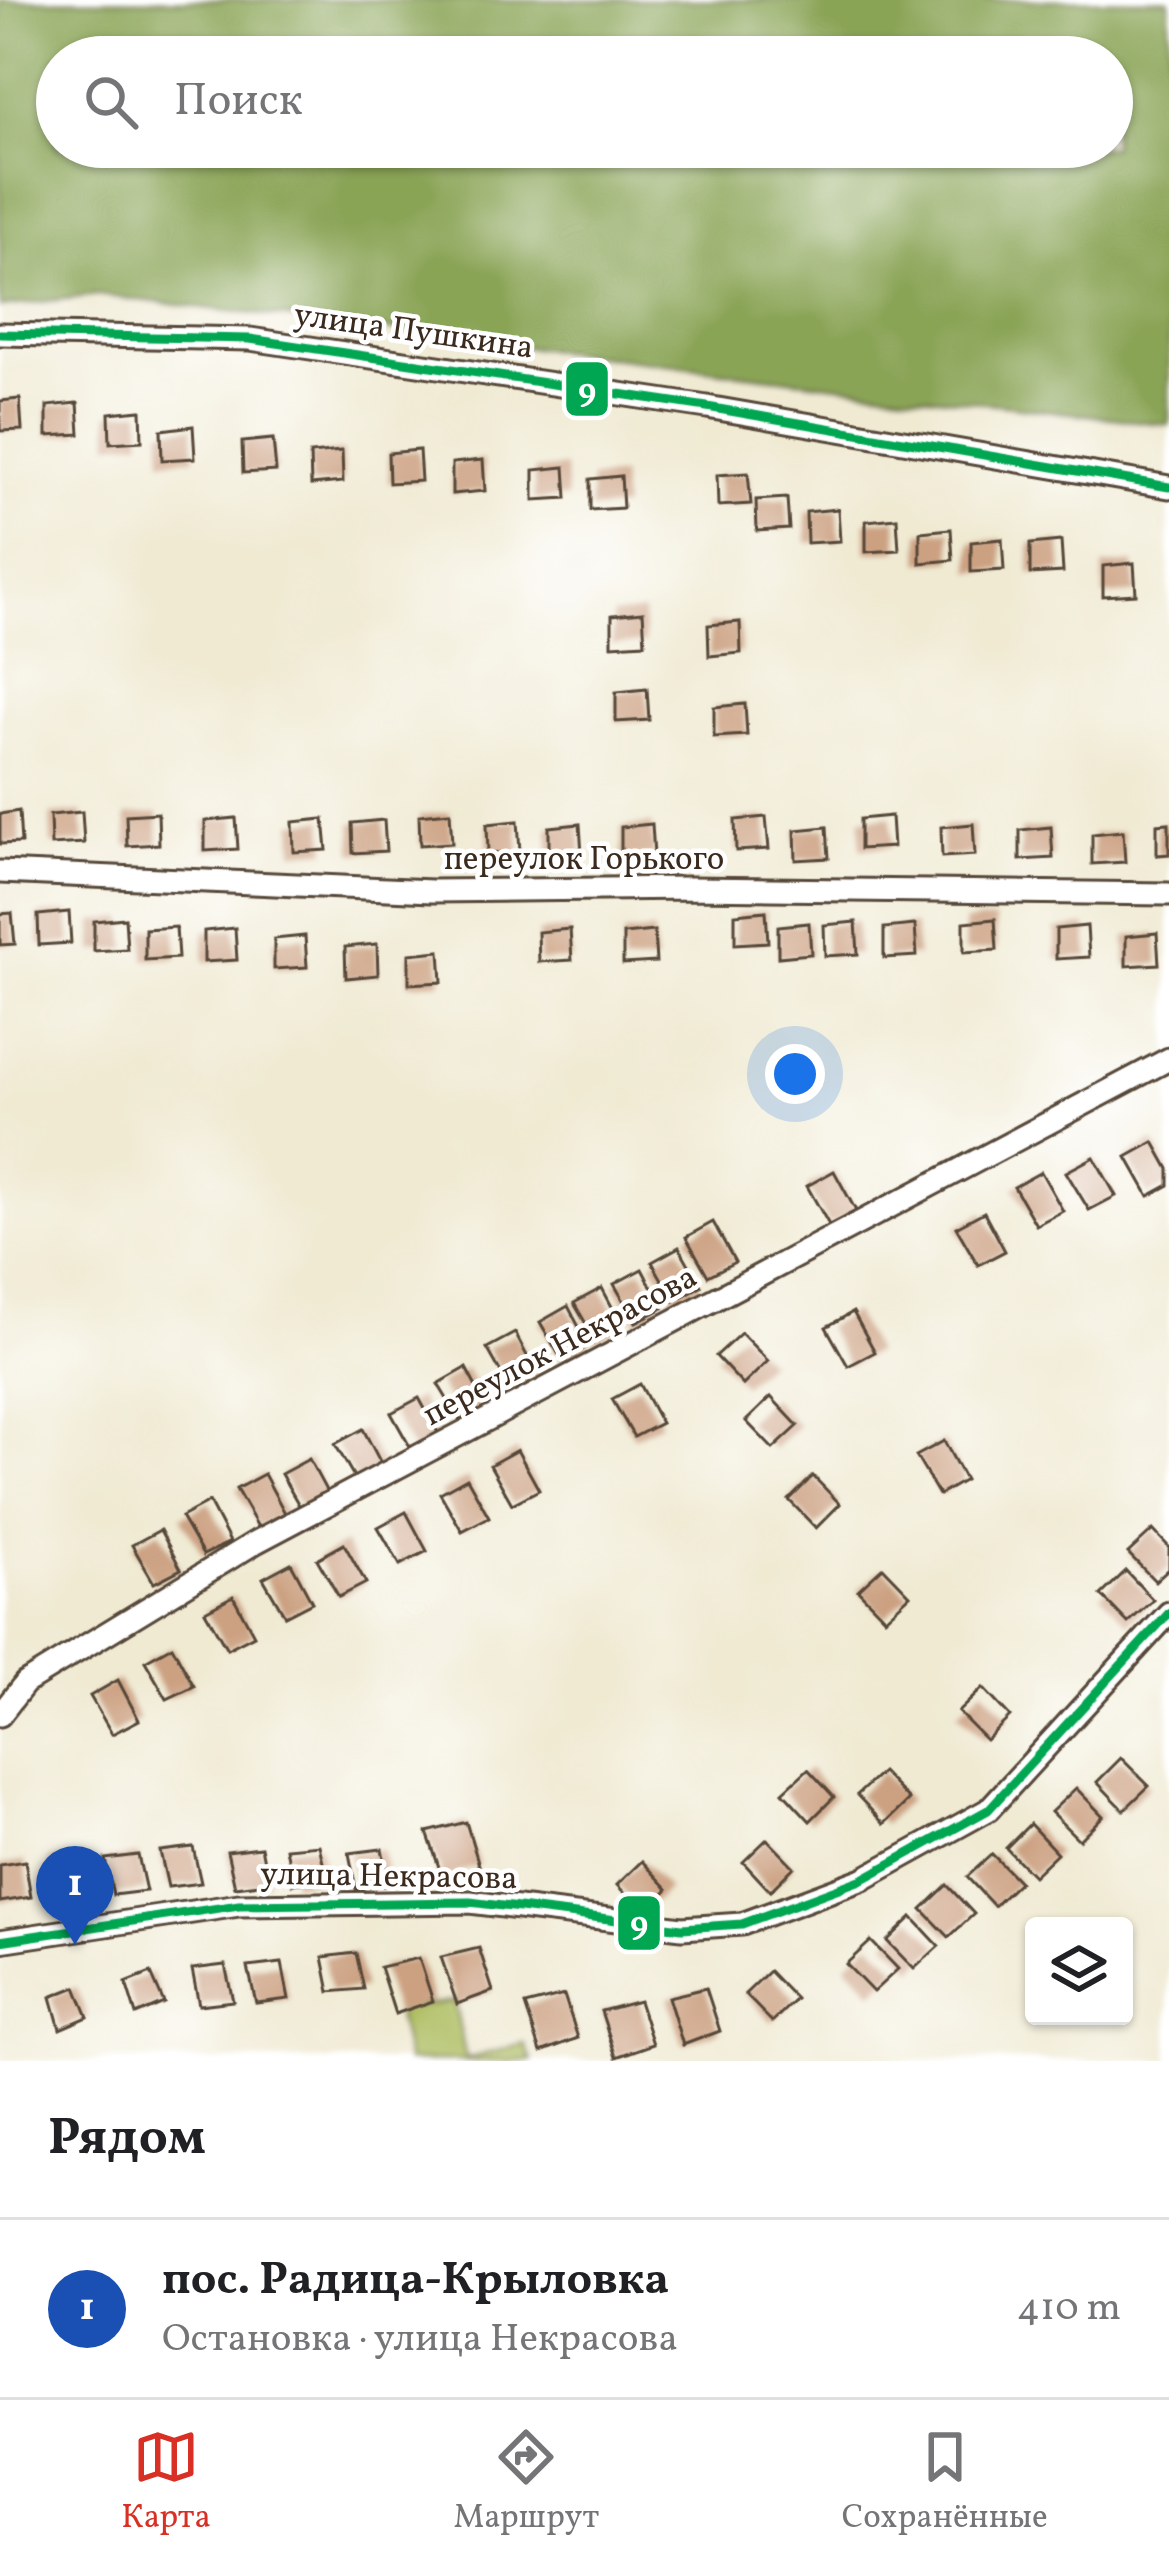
<!DOCTYPE html>
<html lang="ru">
<meta charset="utf-8">
<style>
:root{--surface:#fff;--page:#f6f6f6;--text:#202124;--muted:#757577;--line:#e0e0e0;--accent:#d93025}
body{margin:0;font-family:Vollkorn,serif;background:var(--page);color:var(--text)}
.controls{position:absolute;right:36px;bottom:36px;display:grid;overflow:hidden;border-radius:12px;box-shadow:0 3px 9px #0004}
.controls button{width:108px;height:108px;display:grid;place-items:center;padding:0;border:0;border-bottom:3px solid var(--line);background:var(--surface);color:var(--text);font:60px sans-serif}
.you{position:absolute;left:795px;top:1074px;width:42px;height:42px;margin:-30px;border:9px solid #fff;border-radius:50%;background:#1a73e8;box-shadow:0 0 0 18px #1a73e833}
.badge{display:grid;place-items:center;width:78px;height:78px;border-radius:50%;background:var(--accent);color:#fff;font-size:39px;font-weight:700}
.pin{position:absolute;translate:-50% -99px;filter:drop-shadow(0 3px 6px #0008)}
.pin::after{content:'';position:absolute;top:63px;width:42px;height:36px;background:inherit;clip-path:polygon(0 0,100% 0,50% 100%)}
.list{margin:0;padding:0;list-style:none}
h2{display:flex;justify-content:space-between;align-items:center;height:156px;margin:0;padding:0 48px;font-size:51px}
h2 small{font-size:39px;font-weight:400;color:var(--muted)}
.list li{display:grid;grid-template-columns:78px 1fr auto;gap:36px;align-items:center;box-sizing:border-box;height:180px;padding:0 48px;border-top:3px solid var(--line)}
.list b{display:block;font-size:45px;white-space:nowrap}
.list p{margin:0;font-size:39px;white-space:nowrap;color:var(--muted)}
.list em{font-size:39px;font-style:normal;color:var(--muted)}
.icon{flex:none;width:66px;height:66px;fill:none;stroke:currentColor;stroke-width:2;stroke-linecap:round;stroke-linejoin:round}
.map{position:relative;flex:none;width:1169px;height:2061px;overflow:hidden}
.search{position:absolute;background:var(--surface);box-shadow:0 3px 9px #0004;left:36px;right:36px;top:36px;height:132px;display:flex;align-items:center;gap:30px;box-sizing:border-box;padding:0 42px;border-radius:66px;color:var(--muted);font-size:45px}
.sheet{height:336px;background:var(--surface)}
nav{display:flex;justify-content:space-around;align-items:center;box-sizing:border-box;height:168px;border-top:3px solid var(--line);background:var(--surface);font-size:33px;color:var(--muted)}
nav a{display:grid;justify-items:center;gap:6px}
nav .on{color:var(--accent)}
.map>svg:first-child{display:block}
.green{fill:#adbd60;stroke:#74743f;stroke-width:3}
.forest{fill:#8aa456;stroke:#62673a;stroke-width:3;fill-rule:evenodd}
.building{fill:#cca182}
.lines{fill:none;stroke-linecap:round;stroke-linejoin:round}
.minor-casing{stroke:#564739;stroke-width:27}
.minor{stroke:#fff;stroke-width:21}
.bus-1-casing{stroke:#fff;stroke-width:18}
.bus-1{stroke:#00a651;stroke-width:9}
.labels{text-anchor:middle;stroke-width:9;stroke-linejoin:round;paint-order:stroke}
.street-label{font-size:33px;fill:#3b2a1e;stroke:#fff}
.line-badge{stroke:#fff;stroke-width:4.5}
.badge-label{font-size:33px;text-anchor:middle;font-weight:bold;fill:#fff}
</style>
<div class="map">
<svg width="1169" height="2061" viewBox="0 0 1169 2061">
<rect width="100%" height="100%" fill="#fff"/>
<filter id="ink" filterUnits="userSpaceOnUse"><feTurbulence type="fractalNoise" baseFrequency=".00833" numOctaves="2"/><feDisplacementMap in="SourceGraphic" scale="24" xChannelSelector="R" yChannelSelector="G"/><feConvolveMatrix kernelMatrix="1 2 1 2 8 2 1 2 1" color-interpolation-filters="sRGB"/></filter>
<filter id="wash" filterUnits="userSpaceOnUse"><feTurbulence type="fractalNoise" baseFrequency=".004" numOctaves="4" result="noise"/><feDisplacementMap in="SourceGraphic" scale="48" xChannelSelector="R" yChannelSelector="G"/><feGaussianBlur stdDeviation="2.7" result="paint"/><feColorMatrix in="noise" values="0 0 0 0 0 0 0 0 0 0 0 0 0 0 0 0 0 1.4 0 .05"/><feComposite in="paint" operator="in"/></filter>
<g filter="url(#wash)">
<rect width="100%" height="100%" fill="#f0ead3"/>
<path class="green" d="M454,2001L466,2059L525,2044L532,2061H407L396,2009Z"/>
<path class="forest" d="M0,0H1169V425L97,295L0,307ZM57,57H1112V147H57Z"/>
<g id="blocks">
<g class="building">
<path d="M20,399L22,430L0,431V401Z"/>
<path d="M78,403L80,434L47,436V406Z"/>
<path d="M141,410L142,441L110,443L109,413Z"/>
<path d="M193,426L195,458L162,460L161,430Z"/>
<path d="M273,439L276,471L243,473L242,442Z"/>
<path d="M419,450L421,481L389,483L388,453Z"/>
<path d="M342,451L343,482L311,485L310,454Z"/>
<path d="M483,460L485,491L452,494V463Z"/>
<path d="M565,467L567,498L534,500V470Z"/>
<path d="M748,473L751,504L718,506L717,475Z"/>
<path d="M621,476L623,508L590,510V479Z"/>
<path d="M787,498L789,529L757,531L756,500Z"/>
<path d="M838,509L840,541L807,543L806,512Z"/>
<path d="M897,518L899,550L866,552V521Z"/>
<path d="M951,529L953,560L920,563V532Z"/>
<path d="M1002,539L1004,570L971,572V542Z"/>
<path d="M1061,541L1063,572L1030,574V544Z"/>
<path d="M1134,563L1136,594L1103,596V566Z"/>
<path d="M643,612L645,643L612,645V615Z"/>
<path d="M740,622L741,653L709,656L708,625Z"/>
<path d="M647,689L649,720L616,722V692Z"/>
<path d="M745,704L747,735L714,737V707Z"/>
<path d="M19,811L21,843L0,844V814Z"/>
<path d="M82,812L84,843L51,845L50,815Z"/>
<path d="M450,812L452,843L420,845L419,815Z"/>
<path d="M158,813L159,844L127,846L126,815Z"/>
<path d="M891,816L893,847L860,849V819Z"/>
<path d="M766,817L769,849L736,851L735,820Z"/>
<path d="M236,818L238,849L205,851V821Z"/>
<path d="M324,819L327,850L294,852L293,822Z"/>
<path d="M384,820L386,851L353,853L352,823Z"/>
<path d="M518,821L520,852L488,854L487,824Z"/>
<path d="M1169,823V854L1157,855V824Z"/>
<path d="M580,824L582,855L549,857V827Z"/>
<path d="M652,824L654,855L621,857V827Z"/>
<path d="M973,824L975,855L942,857L941,827Z"/>
<path d="M827,827L829,858L796,860L795,830Z"/>
<path d="M1051,827L1053,858L1020,860V830Z"/>
<path d="M1123,831L1125,862L1092,864V834Z"/>
<path d="M766,911L768,942L735,944V914Z"/>
<path d="M69,912L71,943L39,945L38,915Z"/>
<path d="M12,913L15,944L0,945V914Z"/>
<path d="M125,918L127,949L94,951V921Z"/>
<path d="M995,919L997,950L964,952V922Z"/>
<path d="M856,922L858,954L825,956L824,925Z"/>
<path d="M809,923L811,954L778,957V926Z"/>
<path d="M915,925L917,956L884,958V928Z"/>
<path d="M1087,926L1089,957L1056,959V929Z"/>
<path d="M176,927L178,958L145,960V929Z"/>
<path d="M235,928L237,960L204,962V931Z"/>
<path d="M570,929L572,960L539,962L538,932Z"/>
<path d="M654,931L656,962L623,964V934Z"/>
<path d="M1157,933L1159,964L1126,966V936Z"/>
<path d="M305,936L307,967L274,969V939Z"/>
<path d="M377,944L378,975L346,978L345,947Z"/>
<path d="M440,951L442,982L409,984V954Z"/>
<path d="M1154,1142L1169,1169V1185L1149,1196L1127,1157Z"/>
<path d="M1094,1157L1116,1196L1089,1210L1066,1172Z"/>
<path d="M834,1171L856,1211L829,1225L807,1186Z"/>
<path d="M1041,1172L1063,1211L1036,1225L1014,1187Z"/>
<path d="M984,1212L1005,1251L978,1265L956,1227Z"/>
<path d="M713,1222L735,1262L708,1276L686,1237Z"/>
<path d="M679,1247L701,1286L674,1301L652,1262Z"/>
<path d="M642,1269L663,1308L636,1322L614,1284Z"/>
<path d="M602,1288L623,1327L596,1341L574,1303Z"/>
<path d="M568,1306L589,1346L562,1360L540,1322Z"/>
<path d="M853,1312L875,1352L848,1366L826,1327Z"/>
<path d="M515,1333L536,1373L509,1387L487,1348Z"/>
<path d="M741,1333L768,1361L743,1385L716,1356Z"/>
<path d="M466,1368L487,1408L461,1422L438,1384Z"/>
<path d="M640,1384L661,1423L634,1437L612,1399Z"/>
<path d="M771,1397L798,1426L773,1449L746,1421Z"/>
<path d="M419,1398L441,1438L413,1452L391,1413Z"/>
<path d="M363,1429L384,1469L357,1482L335,1444Z"/>
<path d="M944,1441L965,1480L939,1495L916,1456Z"/>
<path d="M517,1450L539,1490L512,1504L490,1465Z"/>
<path d="M309,1459L330,1498L303,1512L281,1474Z"/>
<path d="M264,1474L285,1513L258,1527L236,1489Z"/>
<path d="M813,1476L840,1504L816,1528L789,1500Z"/>
<path d="M467,1478L489,1517L462,1531L440,1493Z"/>
<path d="M209,1502L230,1542L203,1555L181,1517Z"/>
<path d="M406,1512L427,1551L400,1565L378,1527Z"/>
<path d="M160,1530L181,1569L154,1583L132,1545Z"/>
<path d="M1153,1530L1169,1547V1568L1155,1581L1128,1553Z"/>
<path d="M344,1544L366,1583L339,1597L317,1559Z"/>
<path d="M291,1563L312,1602L285,1616L263,1578Z"/>
<path d="M883,1567L910,1595L885,1618L858,1590Z"/>
<path d="M1126,1571L1153,1600L1128,1623L1101,1595Z"/>
<path d="M233,1596L254,1635L227,1649L205,1611Z"/>
<path d="M172,1646L194,1686L167,1699L145,1661Z"/>
<path d="M118,1680L139,1720L112,1734L90,1696Z"/>
<path d="M983,1688L1010,1717L986,1740L958,1712Z"/>
<path d="M1121,1758L1149,1786L1124,1810L1097,1782Z"/>
<path d="M808,1769L834,1797L810,1821L783,1792Z"/>
<path d="M882,1772L909,1800L884,1824L857,1795Z"/>
<path d="M1076,1788L1103,1816L1079,1840L1051,1812Z"/>
<path d="M466,1822L479,1865L443,1879L427,1832Z"/>
<path d="M1030,1824L1057,1853L1033,1876L1006,1848Z"/>
<path d="M767,1839L794,1867L770,1891L743,1862Z"/>
<path d="M319,1845L327,1880L293,1884L286,1848Z"/>
<path d="M193,1847L201,1883L168,1887L160,1851Z"/>
<path d="M261,1847L268,1883L235,1887L227,1851Z"/>
<path d="M382,1849L390,1885L356,1889L349,1853Z"/>
<path d="M992,1854L1019,1882L994,1906L967,1877Z"/>
<path d="M138,1855L146,1891L113,1895L105,1859Z"/>
<path d="M83,1857L90,1892L57,1896L49,1860Z"/>
<path d="M25,1861L31,1897L0,1902V1865Z"/>
<path d="M642,1861L668,1889L644,1913L617,1885Z"/>
<path d="M947,1885L974,1914L949,1937L922,1909Z"/>
<path d="M912,1917L939,1946L914,1969L887,1941Z"/>
<path d="M871,1941L898,1969L873,1992L846,1964Z"/>
<path d="M479,1948L493,1991L457,2004L441,1957Z"/>
<path d="M356,1953L364,1989L330,1992L323,1957Z"/>
<path d="M419,1958L433,2001L395,2014L380,1967Z"/>
<path d="M282,1963L289,1999L256,2003L248,1967Z"/>
<path d="M225,1965L233,2001L199,2005L192,1969Z"/>
<path d="M769,1971L796,1999L772,2022L745,1994Z"/>
<path d="M151,1973L164,2003L136,2015L126,1983Z"/>
<path d="M76,1987L88,2017L60,2029L51,1997Z"/>
<path d="M706,1988L720,2031L683,2045L668,1997Z"/>
<path d="M564,1995L578,2038L541,2052L525,2005Z"/>
<path d="M639,2001L653,2044L616,2057L601,2011Z"/>
</g>
</g>
</g>
<g filter="url(#ink)">
<use href="#blocks" fill-opacity="0" stroke="#564739" stroke-width="3"/>
<g class="lines">
<g class="minor-casing">
<g id="minor">
<path d="M0,334L250,339L707,407L1169,487"/>
<path d="M0,872L432,891L690,888L1169,894"/>
<path d="M0,1715L25,1683L256,1542L1169,1059"/>
<path d="M0,1941L239,1905L470,1902L682,1928L742,1924L863,1879L988,1810L1169,1613"/>
</g>
</g>
<use href="#minor" class="minor"/>
<g class="bus-1-casing">
<g id="bus-1">
<path d="M0,334L250,339L707,407L1169,487"/>
<path d="M0,1941L239,1905L470,1902L682,1928L742,1924L863,1879L988,1810L1169,1613"/>
</g>
</g>
<use href="#bus-1" class="bus-1"/>
</g>
</g>
<g class="labels">
<g class="street-label">
<text transform="translate(414 329) rotate(8)" y="12">улица Пушкина</text>
<text x="584" y="869">переулок Горького</text>
<text transform="translate(559 1344) rotate(-28)" y="12">переулок Некрасова</text>
<text transform="translate(389 1874) rotate(1)" y="12">улица Некрасова</text>
</g>
</g>
<g class="line-badge">
<rect x="564" y="360" width="46" height="58" rx="12" fill="#00a651"/>
<rect x="616" y="1894" width="46" height="58" rx="12" fill="#00a651"/>
</g>
<g class="badge-label">
<text x="587" y="401">9</text>
<text x="639" y="1934">9</text>
</g>
</svg>
<div class="controls">
<button><svg class="icon" aria-label="layers" viewBox="0 0 24 24"><path d="M12 4l9 5-9 5-9-5zM3 14l9 5 9-5"/></svg></button>
</div>
<div class="you"></div>
<div class="pin badge" style="left:75px;top:1945px;background:#1a4fb4">1</div>
<div class="search"><svg class="icon" aria-label="search" viewBox="0 0 24 24"><circle cx="10" cy="10" r="6"/><path d="M15 15l6 6"/></svg>Поиск</div>
</div>
<section class="sheet">
<h2>Рядом<small></small></h2>
<ul class="list">
<li><span class="badge" style="background:#1a4fb4">1</span><div><b>пос. Радица-Крыловка</b><p>Остановка · улица Некрасова</p></div><em>410 m</em></li>
</ul>
</section>
<nav>
<a class="on"><svg class="icon" aria-label="map" viewBox="0 0 24 24"><path d="M3 6l6-2 6 2 6-2v14l-6 2-6-2-6 2zM9 4v14M15 6v14"/></svg>Карта</a>
<a><svg class="icon" aria-label="directions" viewBox="0 0 24 24"><path d="M12 3l9 9-9 9-9-9zM9 14v-3h6M13 9l2 2-2 2"/></svg>Маршрут</a>
<a><svg class="icon" aria-label="saved" viewBox="0 0 24 24"><path d="M7 4h10v16l-5-4-5 4z"/></svg>Сохранённые</a>
</nav>
